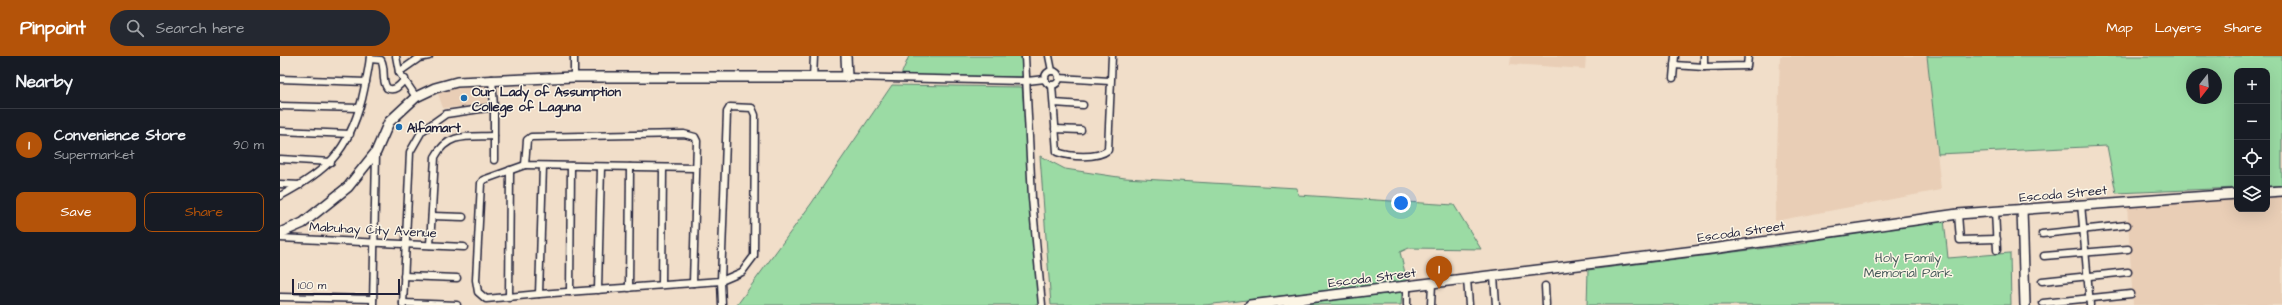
<!DOCTYPE html>
<meta charset="utf-8">
<style>
:root{--surface:#171b24;--page:#242831;--text:#f1f3f6;--muted:#9ea1a6;--line:#363941;--accent:#b45309}
body{margin:0;font-family:"Architects Daughter",sans-serif;background:var(--page);color:var(--text)}
.controls{position:absolute;right:12px;top:12px;display:grid;overflow:hidden;border-radius:8px;box-shadow:0 4px 16px #0002}
.controls button{width:36px;height:36px;display:grid;place-items:center;padding:0;border:0;border-bottom:1px solid var(--line);background:var(--surface);color:var(--text);font:20px sans-serif}
.compass{position:absolute;left:1906px;top:12px;width:36px;height:36px;border-radius:50%;background:var(--surface);box-shadow:0 4px 16px #0002;rotate:197deg}
.scale{position:absolute;left:12px;bottom:10px;width:108px;box-sizing:border-box;padding-left:4px;border:2px solid #22223b;border-top:0;font-size:11px;line-height:14px;white-space:nowrap;color:#22223b;-webkit-text-stroke:3px #fcf5e5;paint-order:stroke}
.you{position:absolute;left:1121px;top:147px;width:14px;height:14px;margin:-10px;border:3px solid #fff;border-radius:50%;background:#1a73e8;box-shadow:0 0 0 6px #1a73e833}
.badge{display:grid;place-items:center;width:26px;height:26px;border-radius:50%;background:var(--accent);color:#fff;font-size:13px;font-weight:700}
.pin{position:absolute;translate:-50% -33px;filter:drop-shadow(0 1px 2px #0008)}
.pin::after{content:'';position:absolute;top:21px;width:14px;height:12px;background:inherit;clip-path:polygon(0 0,100% 0,50% 100%)}
.list{margin:0;padding:0;list-style:none}
h2{display:flex;justify-content:space-between;align-items:center;height:52px;margin:0;padding:0 16px;font-size:17px}
h2 small{font-size:13px;font-weight:400;color:var(--muted)}
.list li{display:grid;grid-template-columns:26px 1fr auto;gap:12px;align-items:center;box-sizing:border-box;height:72px;padding:0 16px;border-top:1px solid var(--line)}
.list b{display:block;font-size:15px;white-space:nowrap}
.list p{margin:0;font-size:13px;white-space:nowrap;color:var(--muted)}
.list em{font-size:13px;font-style:normal;color:var(--muted)}
.actions{display:flex;gap:8px;padding:12px 16px}
.actions a{flex:1;padding:9px 0;border:1px solid var(--accent);border-radius:8px;text-align:center;font-size:14px;color:var(--accent)}
.actions .main{background:var(--accent);color:#fff}
.icon{flex:none;width:22px;height:22px;fill:none;stroke:currentColor;stroke-width:2;stroke-linecap:round;stroke-linejoin:round}
.map{position:relative;flex:none;width:2002px;height:249px;overflow:hidden}
header{display:flex;align-items:center;gap:24px;box-sizing:border-box;height:56px;padding:0 20px;background:var(--accent);color:#fff}
header strong{font-size:19px}
nav{display:flex;gap:22px;margin-inline-start:auto;font-size:14px}
.search{width:280px;height:36px;background:var(--page);display:flex;align-items:center;gap:10px;box-sizing:border-box;padding:0 14px;border-radius:22px;color:var(--muted);font-size:15px}
main{display:flex}
aside{flex:1;background:var(--surface)}
.map>svg:first-child{display:block}
.built{fill:#e9ceb6}
.green{fill:#9bdba4;stroke:#5e7e70;fill-rule:evenodd}
.lines{fill:none;stroke-linecap:round;stroke-linejoin:round}
.street-casing{stroke:#22223b;stroke-width:9}
.secondary-casing{stroke:#22223b;stroke-width:12}
.street{stroke:#fcf5e5;stroke-width:6}
.secondary{stroke:#fcf5e5;stroke-width:9}
.poi-dot{fill:#1f6fb2;stroke:#fcf5e5;stroke-width:1.5}
.labels{text-anchor:middle;stroke-width:3;stroke-linejoin:round;paint-order:stroke}
.poi-label{font-size:13px;font-weight:bold;fill:#22223b;stroke:#fcf5e5;text-anchor:start}
.street-label{font-size:13px;fill:#22223b;stroke:#fcf5e5}
.park-label{font-size:13px;fill:#465a5a;stroke:#fcf5e5}
</style>
<header>
<strong>Pinpoint</strong>
<div class="search"><svg class="icon" aria-label="search" viewBox="0 0 24 24"><circle cx="10" cy="10" r="6"/><path d="M15 15l6 6"/></svg>Search here</div>
<nav><a>Map</a><a>Layers</a><a>Share</a></nav>
</header>
<main>
<aside>
<h2>Nearby<small></small></h2>
<ul class="list">
<li><span class="badge">1</span><div><b>Convenience Store</b><p>Supermarket</p></div><em>90 m</em></li>
</ul>
<div class="actions"><a class="main">Save</a><a>Share</a></div>
</aside>
<div class="map">
<svg width="2002" height="249" viewBox="0 0 2002 249">
<rect width="100%" height="100%" fill="#f1dec9"/>
<filter id="ink" filterUnits="userSpaceOnUse"><feTurbulence type="fractalNoise" baseFrequency=".025" numOctaves="2"/><feDisplacementMap in="SourceGraphic" scale="8" xChannelSelector="R" yChannelSelector="G"/><feConvolveMatrix kernelMatrix="1 2 1 2 8 2 1 2 1" color-interpolation-filters="sRGB"/></filter>
<g filter="url(#ink)">
<g class="built">
<path d="M1231,0H1306L1305,13L1230,8Z"/>
<path d="M1500,0H1647L1661,134L1495,165Z"/>
<path d="M208,28V49L163,52L157,35Z"/>
<path d="M1987,141H2002V249H1853L1847,148L1957,143V153H1987Z"/>
</g>
<g class="green">
<path d="M629,0H741L743,21L621,19Z"/>
<path d="M1647,0H2002V130H1987V15H1957V132L1836,137L1827,90L1658,98ZM1912,18H1936V42H1912Z"/>
<path d="M612,29L742,31L764,249H457L531,148Z"/>
<path d="M760,100L785,113L845,122L1017,132L1018,139L1174,149L1201,193L1129,192L1120,196L1127,225L925,249H771Z"/>
<path d="M1664,163L1668,202L1730,197L1731,249H1307L1308,214L1527,187L1530,181Z"/>
<path d="M1122,236L1121,249H1012Z"/>
</g>
<g class="lines">
<g class="street-casing">
<g id="street">
<path d="M116,0L119,16L136,41"/>
<path d="M745,0L752,142L762,249"/>
<path d="M769,0L772,15"/>
<path d="M90,3L101,4C106,13 101,24 107,32C115,36 120,29 125,23"/>
<path d="M1394,9L1424,11L1467,10L1468,0"/>
<path d="M1424,11V0"/>
<circle cx="772" cy="22" r="7"/>
<path d="M119,16L139,2L149,0"/>
<path d="M294,21V0"/>
<path d="M567,21L747,25L765,23"/>
<path d="M533,22L534,0"/>
<path d="M779,22L830,25"/>
<path d="M1393,22L1395,0"/>
<path d="M0,23L86,26"/>
<path d="M212,23L214,51V104"/>
<path d="M772,29L777,96C790,101 817,103 828,94L832,0"/>
<path d="M774,47L803,49"/>
<path d="M0,50L79,52"/>
<path d="M775,73L801,74"/>
<path d="M0,75L70,78"/>
<path d="M0,103L51,106"/>
<path d="M245,109L203,124L201,127L196,224L198,236L206,243L259,238"/>
<path d="M263,110L259,238L441,225L462,216L474,200L475,59L472,52L450,51L447,56L441,225L442,249"/>
<path d="M0,128L20,129"/>
<path d="M0,140C47,115 68,96 82,43C85,29 89,14 90,0"/>
<path d="M1801,148L1810,249"/>
<path d="M1715,155L1717,194"/>
<path d="M1678,158L1680,184L1717,183"/>
<path d="M152,160L183,161"/>
<path d="M1762,178L1847,169"/>
<path d="M0,182L184,191"/>
<path d="M150,189L155,101C168,76 189,81 214,80"/>
<path d="M1764,200L1848,193"/>
<path d="M124,220L177,222"/>
<path d="M1214,220L1216,249"/>
<path d="M1187,223L1189,249"/>
<path d="M1762,225L1848,216"/>
<path d="M413,227L417,85L415,81L404,78L251,81L247,84L245,109L415,112"/>
<path d="M382,229L383,112"/>
<path d="M1265,230L1266,249"/>
<path d="M349,232L350,111"/>
<path d="M318,234L321,111"/>
<path d="M290,236L291,110"/>
<path d="M0,241L93,243"/>
<path d="M229,242L230,114"/>
<path d="M123,247L177,249"/>
<path d="M1763,247L1851,238"/>
<path d="M93,249L96,97"/>
<path d="M123,249L130,96L142,75L166,58L214,51"/>
<path d="M1127,249V230"/>
<path d="M1151,249L1152,227"/>
</g>
</g>
<g class="secondary-casing">
<g id="secondary">
<path d="M1987,136L2002,135"/>
<path d="M1742,153L1745,249"/>
<path d="M0,177L23,167L68,131L96,96L109,66L136,41L155,32L177,26L294,21H567L566,0"/>
<path d="M970,249L1439,192L1678,158L1957,138"/>
</g>
</g>
<use href="#street" class="street"/>
<use href="#secondary" class="secondary"/>
</g>
</g>
<g class="poi-dot">
<circle cx="184" cy="42" r="4"/>
<circle cx="119" cy="71" r="4"/>
</g>
<g class="labels">
<g class="poi-label">
<text x="192" y="40">Our Lady of Assumption<tspan x="192" dy="15">College of Laguna</tspan></text>
<text x="127" y="76">Alfamart</text>
</g>
<g class="street-label">
<text transform="translate(1783 137) rotate(-5)" y="5">Escoda Street</text>
<text transform="translate(93 173) rotate(3)" y="5">Mabuhay City Avenue</text>
<text transform="translate(1461 175) rotate(-8)" y="5">Escoda Street</text>
<text transform="translate(1092 221) rotate(-7)" y="5">Escoda Street</text>
</g>
<g class="park-label">
<text x="1628" y="206">Holy Family<tspan x="1628" dy="15">Memorial Park</tspan></text>
</g>
</g>
</svg>
<div class="controls">
<button>+</button>
<button>−</button>
<button><svg class="icon" aria-label="locate" viewBox="0 0 24 24"><circle cx="12" cy="12" r="6"/><path d="M12 2v4M12 18v4M2 12h4M18 12h4"/></svg></button>
<button><svg class="icon" aria-label="layers" viewBox="0 0 24 24"><path d="M12 4l9 5-9 5-9-5zM3 14l9 5 9-5"/></svg></button>
</div>
<svg class="compass" viewBox="-18 -18 36 36"><path d="M0-13l5 13h-10z" fill="#e53935"/><path d="M0 13l5-13h-10z" fill="#9ea1a6"/></svg>
<div class="scale">100 m</div>
<div class="you"></div>
<div class="pin badge" style="left:1159px;top:233px">1</div>
</div>
</main>
